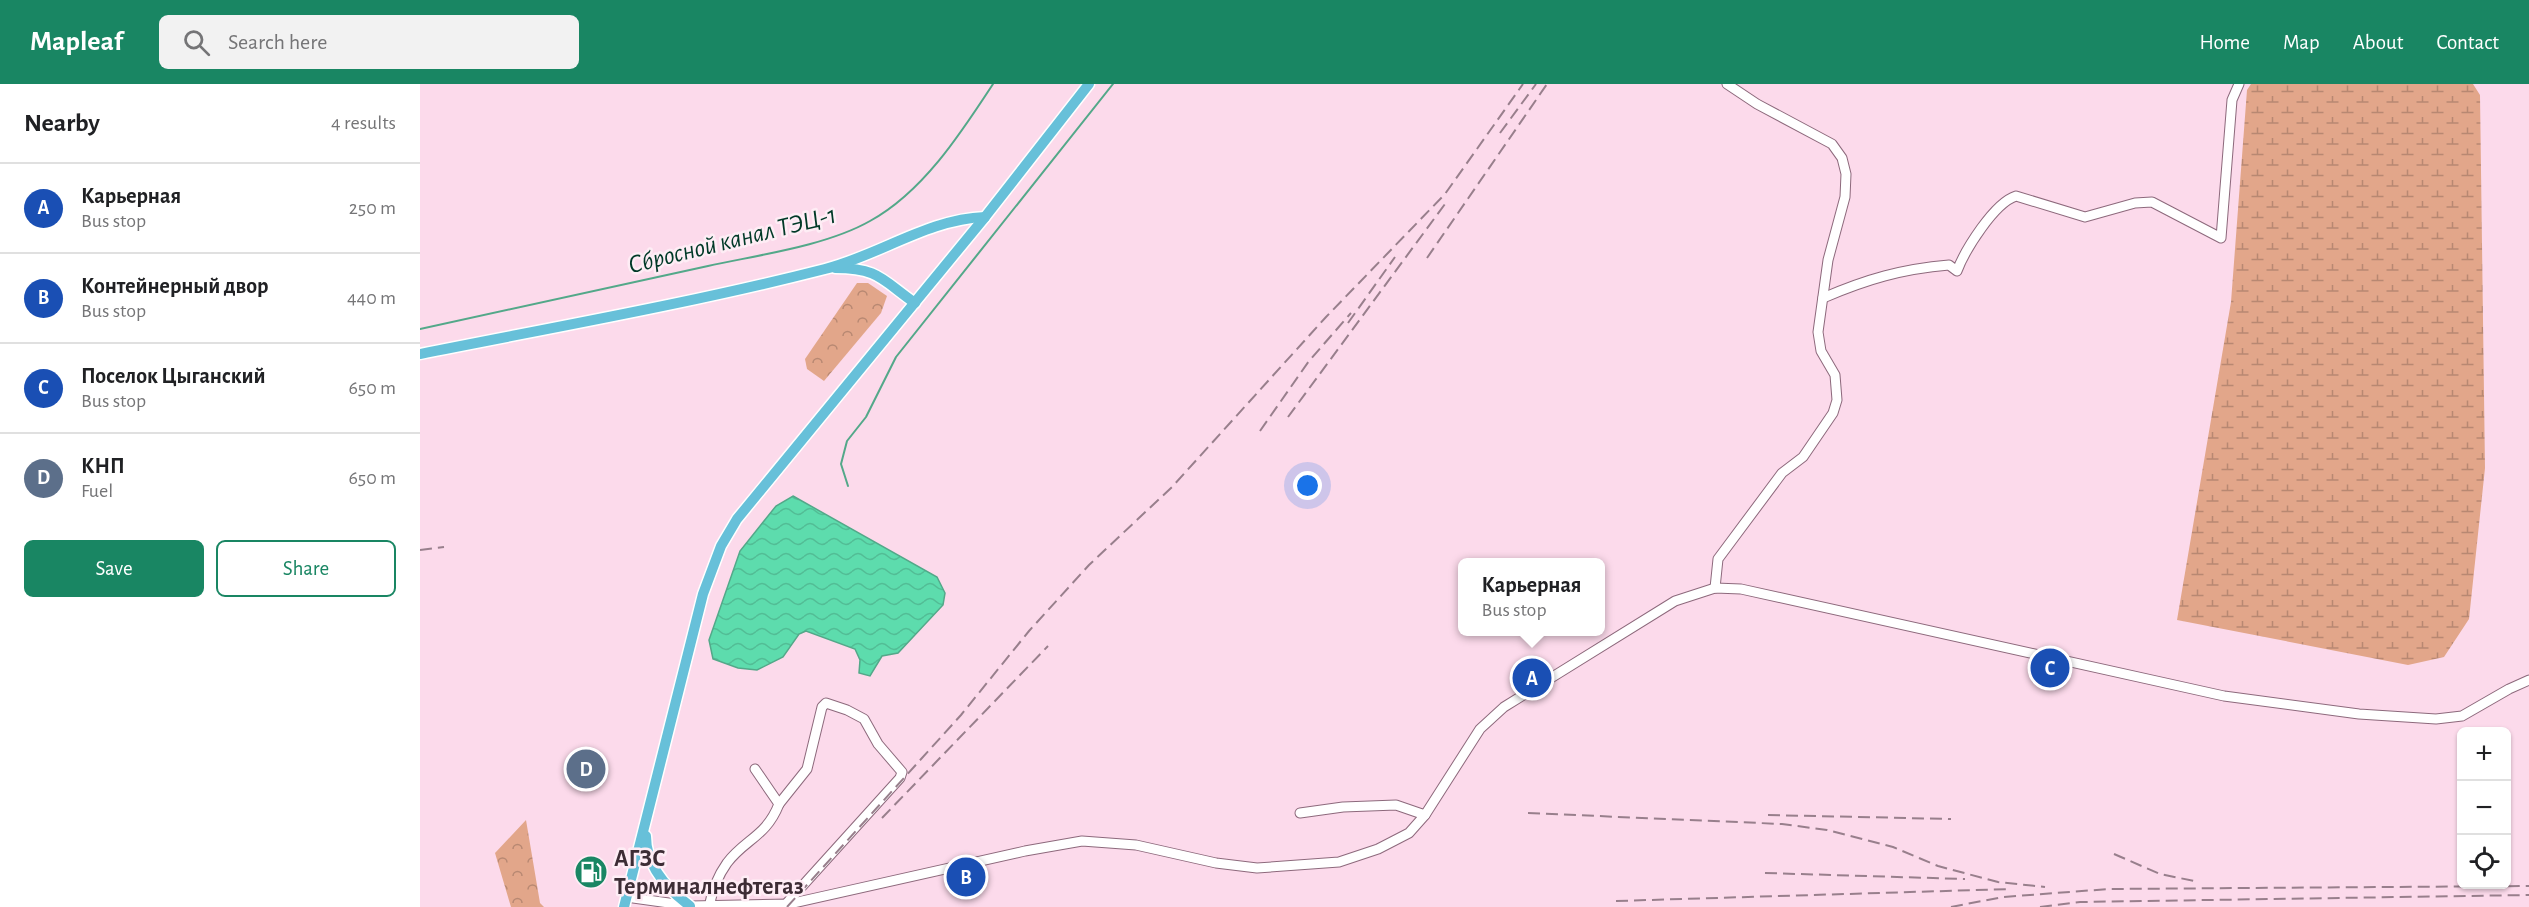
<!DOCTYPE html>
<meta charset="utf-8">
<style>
:root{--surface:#fff;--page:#f2f2f2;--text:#202124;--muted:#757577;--line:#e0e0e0;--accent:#198663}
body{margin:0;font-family:"Alegreya Sans",sans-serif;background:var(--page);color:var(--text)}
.controls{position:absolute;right:18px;bottom:18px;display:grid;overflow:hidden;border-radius:9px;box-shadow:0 2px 4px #0004}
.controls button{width:54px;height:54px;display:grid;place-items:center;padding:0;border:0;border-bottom:2px solid var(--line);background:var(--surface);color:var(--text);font:30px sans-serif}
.you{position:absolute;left:888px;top:402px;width:21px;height:21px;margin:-15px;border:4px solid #fff;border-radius:50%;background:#1a73e8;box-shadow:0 0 0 9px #1a73e833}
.badge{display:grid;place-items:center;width:39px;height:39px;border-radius:50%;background:var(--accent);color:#fff;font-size:20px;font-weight:700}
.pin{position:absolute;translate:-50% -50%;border:3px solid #fff;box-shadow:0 2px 6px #0006}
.popup{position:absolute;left:1038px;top:474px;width:147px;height:78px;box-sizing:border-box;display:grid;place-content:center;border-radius:9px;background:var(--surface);filter:drop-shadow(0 2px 4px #0005);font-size:20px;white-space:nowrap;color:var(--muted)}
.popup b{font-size:22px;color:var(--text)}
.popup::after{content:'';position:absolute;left:50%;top:100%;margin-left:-12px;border:12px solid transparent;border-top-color:var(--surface)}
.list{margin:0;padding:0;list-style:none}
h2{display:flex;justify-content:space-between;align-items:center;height:78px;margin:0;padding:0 24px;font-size:26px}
h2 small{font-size:20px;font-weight:400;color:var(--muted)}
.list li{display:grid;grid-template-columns:39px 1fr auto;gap:18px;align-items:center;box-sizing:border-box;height:90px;padding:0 24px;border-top:2px solid var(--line)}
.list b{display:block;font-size:22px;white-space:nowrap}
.list p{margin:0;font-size:20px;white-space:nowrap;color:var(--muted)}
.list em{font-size:20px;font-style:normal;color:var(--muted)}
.actions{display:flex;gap:12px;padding:18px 24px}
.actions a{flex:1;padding:14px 0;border:2px solid var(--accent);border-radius:9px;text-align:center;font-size:21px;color:var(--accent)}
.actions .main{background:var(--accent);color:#fff}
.icon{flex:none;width:33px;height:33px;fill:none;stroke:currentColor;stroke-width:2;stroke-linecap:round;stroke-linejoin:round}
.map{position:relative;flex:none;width:2109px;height:823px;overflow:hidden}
header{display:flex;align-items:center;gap:36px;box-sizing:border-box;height:84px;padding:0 30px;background:var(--accent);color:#fff}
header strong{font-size:28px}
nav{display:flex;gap:33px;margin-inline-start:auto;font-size:21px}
.search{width:420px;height:54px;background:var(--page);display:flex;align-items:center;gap:15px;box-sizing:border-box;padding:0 21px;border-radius:9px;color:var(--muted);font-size:22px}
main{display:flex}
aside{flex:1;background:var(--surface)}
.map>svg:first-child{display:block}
.forest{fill:url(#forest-crowns)}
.wetland{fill:url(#wetland-marsh)}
.water{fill:url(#water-waves);stroke:#53a889;stroke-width:1.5}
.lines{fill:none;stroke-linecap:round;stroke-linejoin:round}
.stream{stroke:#53a889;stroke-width:2}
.minor-casing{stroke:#8d697c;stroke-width:11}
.major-casing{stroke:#fff;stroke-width:13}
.minor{stroke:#fff;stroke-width:9}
.major{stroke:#67c0d9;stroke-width:10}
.rail{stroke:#987f8c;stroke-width:2;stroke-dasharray:12 6;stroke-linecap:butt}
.labels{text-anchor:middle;stroke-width:5;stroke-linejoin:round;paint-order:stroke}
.poi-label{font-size:24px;font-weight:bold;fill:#3d2d35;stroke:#feedf5;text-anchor:start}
.water-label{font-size:26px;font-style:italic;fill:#003927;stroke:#feedf5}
</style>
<header>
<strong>Mapleaf</strong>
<div class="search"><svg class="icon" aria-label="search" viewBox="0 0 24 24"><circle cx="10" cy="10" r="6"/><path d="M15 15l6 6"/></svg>Search here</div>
<nav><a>Home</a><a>Map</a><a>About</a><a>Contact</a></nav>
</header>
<main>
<aside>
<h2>Nearby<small>4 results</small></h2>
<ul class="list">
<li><span class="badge" style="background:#1a4fb4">A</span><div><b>Карьерная</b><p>Bus stop</p></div><em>250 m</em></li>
<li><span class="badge" style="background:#1a4fb4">B</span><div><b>Контейнерный двор</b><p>Bus stop</p></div><em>440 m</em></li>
<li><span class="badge" style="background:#1a4fb4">C</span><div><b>Поселок Цыганский</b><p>Bus stop</p></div><em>650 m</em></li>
<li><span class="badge" style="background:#5c6f8a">D</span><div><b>КНП</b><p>Fuel</p></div><em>650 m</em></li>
</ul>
<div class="actions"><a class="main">Save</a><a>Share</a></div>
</aside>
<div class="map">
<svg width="2109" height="823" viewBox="0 0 2109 823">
<defs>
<pattern id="forest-crowns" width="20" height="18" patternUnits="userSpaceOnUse" patternTransform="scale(1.5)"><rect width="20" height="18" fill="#e2a68a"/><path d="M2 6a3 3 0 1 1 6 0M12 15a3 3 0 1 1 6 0" fill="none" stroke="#b88872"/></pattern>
<pattern id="wetland-marsh" width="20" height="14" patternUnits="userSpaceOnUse" patternTransform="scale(1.5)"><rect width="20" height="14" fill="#e2a68a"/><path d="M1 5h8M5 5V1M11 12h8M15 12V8" fill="none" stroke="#b88872"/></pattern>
<pattern id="water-waves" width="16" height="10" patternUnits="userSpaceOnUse" patternTransform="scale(1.5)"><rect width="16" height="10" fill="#5ddcad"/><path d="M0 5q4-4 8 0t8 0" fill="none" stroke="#52bd95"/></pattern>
</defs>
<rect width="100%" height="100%" fill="#fcdaeb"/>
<g class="forest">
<path d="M437,199H448L467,212L461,229L404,297L387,285L385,275Z"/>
<path d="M106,736L120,819L124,823H91L75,769Z"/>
</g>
<path class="wetland" d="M1831,0H2053L2060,11L2065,384L2049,535L2024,573L1988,581L1757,536L1811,218L1827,6Z"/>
<path class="water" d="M373,412L517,493L525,509L523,521L478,569L462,572L450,592L439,589L440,576L435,565L386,547L379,550L363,573L337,586L318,584L293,575L289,556L320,467L356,422Z"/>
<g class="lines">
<g class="stream">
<path d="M0,245C96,224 192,203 288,182C338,171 406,162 450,137C503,108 541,49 573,0"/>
<path d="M428,402L421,380L427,357L446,333L476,273L693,0"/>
</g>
<g class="minor-casing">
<g id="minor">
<path d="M1403,214C1447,195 1482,185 1529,181L1537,187C1545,166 1574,119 1596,112L1665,133L1715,119L1732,118L1801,154L1812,16L1819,0"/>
<path d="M1295,504L1298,475L1362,389L1383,373L1413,329L1417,316L1415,291L1401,267L1398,248L1408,176L1425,113L1426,90L1422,74L1412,60L1337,20L1307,0"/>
<path d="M359,720L387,685L402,623L406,619L427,626L444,635L458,660L482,688L480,694L366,820"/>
<path d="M880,729L923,723L976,721L1005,731"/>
<path d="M206,813L270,822L369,820L605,767L662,757L716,761L796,779L837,784L919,778L958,765L989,749L1005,731L1060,645L1084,623L1255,517L1295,504L1321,505L1804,612L1939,630L2016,635L2042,632L2089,605L2109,596"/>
<path d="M289,823C292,807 297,793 307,779C325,755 346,753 359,720L335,685"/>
</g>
</g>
<g class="major-casing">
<g id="major">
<path d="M415,184C459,184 462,196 495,219"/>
<path d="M0,270C135,243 272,219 405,185C460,171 508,135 565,133"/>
<path d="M226,752C226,781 247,805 270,822"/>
<path d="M204,823L283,510L301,462L317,435L565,133L669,0"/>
</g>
</g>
<use href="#minor" class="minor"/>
<use href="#major" class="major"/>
<g class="rail">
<path d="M1080,49L1116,0"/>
<path d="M1007,174L1127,0"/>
<path d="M928,239L975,173"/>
<path d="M868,333L1025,120"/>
<path d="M840,347L889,277L931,229"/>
<path d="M0,466L24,463"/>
<path d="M1108,729L1362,740L1407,746L1473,763L1518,782L1578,798L1625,803"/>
<path d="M1348,731L1531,735"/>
<path d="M462,734L628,562"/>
<path d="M1694,770L1740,790L1779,798"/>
<path d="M1345,789L1545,795"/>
<path d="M1196,817L1590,805"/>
<path d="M367,823L541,631L609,547L669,481L752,403L906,233L1025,110L1103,0"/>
<path d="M1531,823L1583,813L1689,805L2109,802"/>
<path d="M1620,823L1660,818L2109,811"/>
</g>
</g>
<defs>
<g id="fuel-disc" transform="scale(1.725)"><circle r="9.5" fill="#198663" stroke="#feedf5"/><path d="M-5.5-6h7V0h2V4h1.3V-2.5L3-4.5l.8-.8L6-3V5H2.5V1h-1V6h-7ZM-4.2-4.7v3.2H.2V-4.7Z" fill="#fff"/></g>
</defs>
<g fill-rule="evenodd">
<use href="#fuel-disc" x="171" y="788"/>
</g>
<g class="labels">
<g class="poi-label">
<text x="194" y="782">АГЗС<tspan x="194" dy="28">Терминалнефтегаз</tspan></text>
</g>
<g class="water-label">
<text transform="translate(312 155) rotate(-14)" y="9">Сбросной канал ТЭЦ-1</text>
</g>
</g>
</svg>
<div class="controls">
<button>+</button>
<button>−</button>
<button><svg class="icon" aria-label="locate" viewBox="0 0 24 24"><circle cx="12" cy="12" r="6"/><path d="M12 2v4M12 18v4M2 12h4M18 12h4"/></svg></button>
</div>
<div class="you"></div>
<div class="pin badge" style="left:1112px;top:594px;background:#1a4fb4">A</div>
<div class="popup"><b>Карьерная</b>Bus stop</div>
<div class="pin badge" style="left:546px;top:793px;background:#1a4fb4">B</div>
<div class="pin badge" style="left:1630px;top:584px;background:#1a4fb4">C</div>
<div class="pin badge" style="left:166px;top:685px;background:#5c6f8a">D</div>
</div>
</main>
